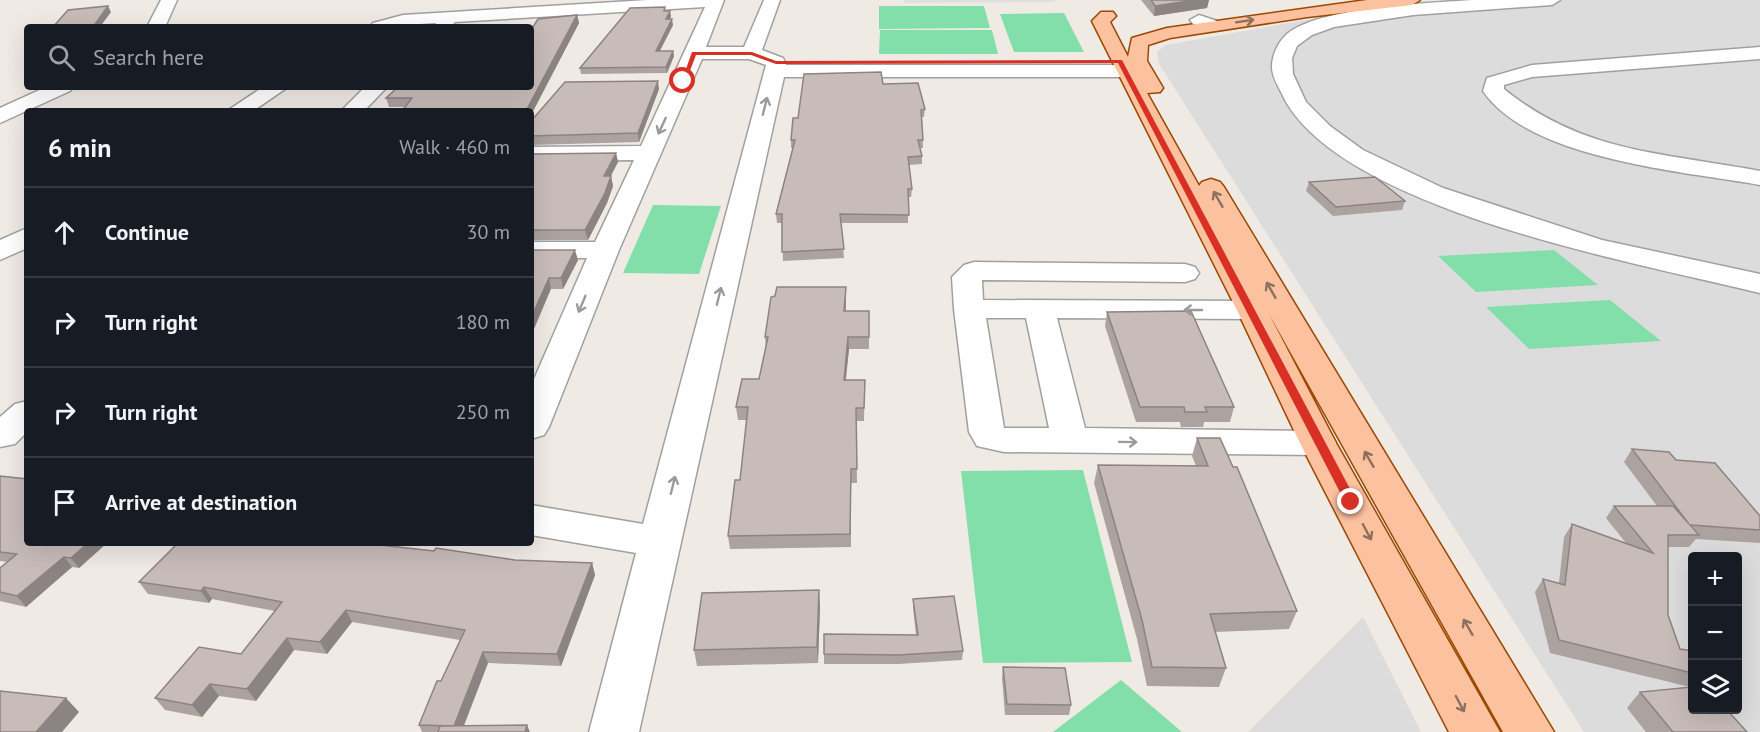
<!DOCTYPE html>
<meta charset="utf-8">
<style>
:root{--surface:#171b24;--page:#20242c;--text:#f1f3f6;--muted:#9ea1a6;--line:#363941}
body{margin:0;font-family:"PT Sans",sans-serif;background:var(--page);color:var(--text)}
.controls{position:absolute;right:18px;bottom:18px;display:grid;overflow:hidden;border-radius:6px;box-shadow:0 6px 24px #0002}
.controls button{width:54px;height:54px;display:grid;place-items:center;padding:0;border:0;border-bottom:2px solid var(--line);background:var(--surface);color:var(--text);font:30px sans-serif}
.stop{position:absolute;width:18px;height:18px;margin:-14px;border:4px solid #d93025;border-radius:50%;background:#fff}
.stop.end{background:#d93025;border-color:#fff;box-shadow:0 2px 6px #0008}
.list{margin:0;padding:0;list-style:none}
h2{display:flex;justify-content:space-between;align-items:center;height:78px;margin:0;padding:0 24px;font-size:26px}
h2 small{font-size:20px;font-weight:400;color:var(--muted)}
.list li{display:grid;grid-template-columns:39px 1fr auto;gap:18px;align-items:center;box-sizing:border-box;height:90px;padding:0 24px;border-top:2px solid var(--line)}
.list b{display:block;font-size:22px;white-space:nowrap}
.list em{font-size:20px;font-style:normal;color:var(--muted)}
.icon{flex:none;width:33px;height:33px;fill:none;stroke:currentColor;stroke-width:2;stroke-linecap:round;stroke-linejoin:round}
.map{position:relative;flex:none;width:1760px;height:732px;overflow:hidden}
.search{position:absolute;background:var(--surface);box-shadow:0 6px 24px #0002;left:24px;top:24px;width:510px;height:66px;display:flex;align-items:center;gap:15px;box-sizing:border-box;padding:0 21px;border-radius:6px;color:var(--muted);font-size:22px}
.panel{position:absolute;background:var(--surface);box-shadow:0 6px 24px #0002;left:24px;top:108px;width:510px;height:438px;border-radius:6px}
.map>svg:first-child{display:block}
.residential{fill:#dddcdc;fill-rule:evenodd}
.pitch{fill:#83dfaa}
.parking{fill:#dfdfdf}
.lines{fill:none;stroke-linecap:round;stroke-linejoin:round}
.minor-casing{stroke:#a0a0a0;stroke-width:3}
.major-casing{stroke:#9a4900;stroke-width:3}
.minor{fill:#fff;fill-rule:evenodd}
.major{fill:#fcc19e;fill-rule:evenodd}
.wall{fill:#aca29f}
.shaded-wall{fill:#8c8482}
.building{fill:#c8bcb9;stroke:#8c8482;stroke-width:1.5}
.oneway{stroke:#8e705e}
.oneway2{stroke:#9a9a9a}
.route{fill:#d93025}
</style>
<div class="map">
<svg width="1760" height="732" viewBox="0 0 1760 732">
<rect width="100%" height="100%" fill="#f0eae5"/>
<g class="residential">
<path d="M1502,0H1760V732H1584L1159,64L1157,52L1166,45L1316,18L1443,3ZM1692,556H1738V710H1692Z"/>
<path d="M1363,617L1421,732H1248Z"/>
</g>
<g class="pitch">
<path d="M879,6H984L990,28L879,29Z"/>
<path d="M1064,13L1084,52H1014L1000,14Z"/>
<path d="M880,30H992L998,54H879Z"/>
<path d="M653,205L721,206L699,274L623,273Z"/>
<path d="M1554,250L1598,285L1476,292L1438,256Z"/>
<path d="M1610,300L1661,341L1529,349L1486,307Z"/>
<path d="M1083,470L1132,662L983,663L961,471Z"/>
<path d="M1121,680L1182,732H1053Z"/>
</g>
<path class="parking" d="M904,0H1054L1056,2L904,3Z"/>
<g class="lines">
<g class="minor-casing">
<g id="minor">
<path d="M161,0H177L165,27H147Z"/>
<path d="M648,0H724L706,47H744L764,0H780L762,50L783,58L786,65H1126L1133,67L1136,71L1133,75L1126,77H784L639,732H589L636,553L531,535V505L643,524L766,65L749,59H702L619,250L549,427L544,435L531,439V386L587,258H531V242H595L634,160L531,161V147L641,146L705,7L455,22L451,27H433L436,23L370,27L373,23L403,15Z"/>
<path d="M1473,0H1560L1552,5L1413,15L1334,27L1312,35L1297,46L1292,58L1293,74L1306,102L1330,126L1363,150L1443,188L1602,240L1760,274V293C1644,264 1333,210 1281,92C1277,84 1272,76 1272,67C1272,55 1278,42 1287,34C1319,7 1429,3 1473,0Z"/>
<path d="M1199,15L1220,22L1223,26L1214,31L1193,24L1190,20Z"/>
<path d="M1760,47V59L1532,77L1504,85V89C1582,153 1665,153 1760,171V185C1683,171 1530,160 1483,91L1487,78L1532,65Z"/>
<path d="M46,87H73L70,91L0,123V108Z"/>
<path d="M263,87H288L253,111H227Z"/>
<path d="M365,87H387L364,111H341Z"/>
<path d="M27,228V248L0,260V240Z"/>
<path d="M974,262L1185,264L1195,267L1199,273L1195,279L1185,282L982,280L983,300L1252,301L1263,304L1267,310L1263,316L1252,319L1057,318L1085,428L1318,431L1331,434L1336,443L1331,452L1318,455L1004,452L977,446L969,432L954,309L952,277L964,265ZM986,318H1026L1049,428H1004Z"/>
<path d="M27,401V432L15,444L0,447V417L15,404Z"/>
</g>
</g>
<g class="major-casing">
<path id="major" d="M1367,0H1420L1412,5L1307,17L1170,38L1148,45L1147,61L1163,88L1160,92L1147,93L1199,186L1202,182L1211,179L1220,182L1224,187L1554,732H1503L1269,314L1336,443L1500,732H1449L1300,443L1237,310L1092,21L1101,12H1113L1116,16L1110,22L1128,57L1132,38L1167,28Z"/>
</g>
<use href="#minor" class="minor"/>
<use href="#major" class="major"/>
</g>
<g class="wall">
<path d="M1141,0H1209L1207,8L1154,16Z"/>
<path d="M666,11L671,16L670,19L673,25L660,51H673L674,56L667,73L581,74L580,68Z"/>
<path d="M577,15L579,23L531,115V111H402L405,107H389L386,98L398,87H531V30L538,19Z"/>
<path d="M883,84L925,109L924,117H922L923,148H920L922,156V164L909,165L912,189L911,197H908V223H841L844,258L783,261L782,223H777L776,214L793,148H791V140L798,118Z"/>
<path d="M659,89L639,142L531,145V119L532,120Z"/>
<path d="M616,153L618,162L611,176L613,186L607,203L588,240H531V154Z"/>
<path d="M1309,182L1405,201L1402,210L1333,216L1306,191Z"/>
<path d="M531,250L578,260L563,289H551Z"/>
<path d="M775,296L846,299V311H869V349H849L846,380H865L864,421H856L857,483H851V547L730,549L728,536L740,480L747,420H738L736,407L759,379L766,349L765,337Z"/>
<path d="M1107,312L1234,407L1230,422H1204L1203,427H1181L1180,422H1136L1105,326Z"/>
<path d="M1197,438L1297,611L1289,629L1215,632L1226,668L1219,687L1147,686L1137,639L1094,483L1098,465L1196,466L1192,456Z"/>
<path d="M1632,449L1676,460L1760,516V543L1696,539L1689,547H1668V615L1680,649L1692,651V710L1747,732H1646L1627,708L1640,692L1690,687L1550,653L1535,592L1543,579L1559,583L1564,537L1572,524L1626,543L1606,518L1614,506H1657L1624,462Z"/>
<path d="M0,476L27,543H107L79,568L72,567L26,607L0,601V568L8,562L0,561Z"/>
<path d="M384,545L515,560L592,563L595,575L561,666L488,663L464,726L530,732H422L419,725L441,681L460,640L352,622L327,654L294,650L256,701L219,696L202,717L165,710L155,698L241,654L275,611L212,599L209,603L148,594L139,582Z"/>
<path d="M913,599L963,651L962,660L898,664H824V654L916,635L913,608Z"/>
<path d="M820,606L818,663L697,666L694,650Z"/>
<path d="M1003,667L1071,705L1069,715H1005L1002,678Z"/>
</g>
<g class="shaded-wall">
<path d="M1195,0H1209L1207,8L1154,16L1155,6Z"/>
<path d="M108,6L111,12L100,27H93Z"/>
<path d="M670,11L671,16L667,24L666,19Z"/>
<path d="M577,15L579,23L531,115V111H526Z"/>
<path d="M672,19L673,25L657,56L656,51Z"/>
<path d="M673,51L674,56L667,73L666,67Z"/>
<path d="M658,81L659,89L639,142L638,133Z"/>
<path d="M616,153L618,162L605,186L604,176Z"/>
<path d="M611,176L613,186L607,203L588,240L585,230Z"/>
<path d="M575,250L578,260L563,289L561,278Z"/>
<path d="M549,278L551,289L531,336V318Z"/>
<path d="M846,287V299L845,323L844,311Z"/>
<path d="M848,337L849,349L844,393V380Z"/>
<path d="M88,543H107L79,568L71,558Z"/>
<path d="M371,543H386L377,556Z"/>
<path d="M64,557L72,567L26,607L17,596Z"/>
<path d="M592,563L595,575L561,666L557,654Z"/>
<path d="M204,587L212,599L209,603L201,591Z"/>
<path d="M819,590L820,606L818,663L817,647Z"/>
<path d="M346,610L352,622L327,654L320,642Z"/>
<path d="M287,638L294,650L256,701L247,689Z"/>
<path d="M483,652L488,663L461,732L454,726Z"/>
<path d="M210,684L219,696L202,717L192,705Z"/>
<path d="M66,698L79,712L62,732H36Z"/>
<path d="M527,725L530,732H525Z"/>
</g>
<g class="building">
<path d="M1151,0H1195L1155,6Z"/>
<path d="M108,6L93,27H53L68,10Z"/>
<path d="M665,7L664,11H670L666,19H672L656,51H673L666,67L580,68L630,8Z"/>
<path d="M577,15L526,111H402L412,98H386L398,87H531V30L538,19Z"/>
<path d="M881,72L883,84L918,83L925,109L921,110L923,140H918L922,156L908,157L912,189H908L909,215L840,214L844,249L782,252V214H776L795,140H791L793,118H798L804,74Z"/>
<path d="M658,81L638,133L531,136V119L532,120L565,82Z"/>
<path d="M616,153L604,176H611L605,193L585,230H531V154Z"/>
<path d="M1375,177L1405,201L1336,207L1309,182Z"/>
<path d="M531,250H575L561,278H549L531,318Z"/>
<path d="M777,287H846L844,311H869V337H848L844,380H865L864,408H856L857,469H851L850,534L728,536L735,480H740L748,407H736L742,379H759L768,337H765L771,297L775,296Z"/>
<path d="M1191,311L1234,407H1205L1207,412H1185L1184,407H1140L1107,312Z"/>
<path d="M1197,438H1220L1233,467H1237L1297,611L1210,614L1226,668L1152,667L1142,620L1098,465L1208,466Z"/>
<path d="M1632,449L1669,452L1676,460L1715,463L1760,516V530L1690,525L1699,535H1668V615L1680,649L1692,651V673L1559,640L1543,579L1565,585L1572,524L1653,553L1614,506H1673L1689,524Z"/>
<path d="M0,476L27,479V543H88L71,558L64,557L17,596L0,592V568L17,554L0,552Z"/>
<path d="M178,543H371V544L434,551L436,548L515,560L592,563L557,654L483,652L454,726L419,725L437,681H441L465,630L346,610L320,642L287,638L247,689L210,684L192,705L155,698L199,647L241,654L282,602L204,587L201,591L139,582Z"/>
<path d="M819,590L817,647L694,650L702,593Z"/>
<path d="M954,596L963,651L898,655L824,654V634L918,635L913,599Z"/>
<path d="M1003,667L1065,668L1071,705L1007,704Z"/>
<path d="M1692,687V710H1727L1747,732H1673L1640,692Z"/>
<path d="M0,691L66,698L36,732H0Z"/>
<path d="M527,725L525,732H438L440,726Z"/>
</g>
<defs><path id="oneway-shaft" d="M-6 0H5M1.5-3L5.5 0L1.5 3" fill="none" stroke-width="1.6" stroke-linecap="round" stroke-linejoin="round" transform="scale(1.5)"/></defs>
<g class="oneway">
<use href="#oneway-shaft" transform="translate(1245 21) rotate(-9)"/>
<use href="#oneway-shaft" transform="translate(1218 199) rotate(-120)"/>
<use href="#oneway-shaft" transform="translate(1271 290) rotate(-120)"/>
<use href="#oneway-shaft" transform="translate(1369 459) rotate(-120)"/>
<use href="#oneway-shaft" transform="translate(1367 532) rotate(62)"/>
<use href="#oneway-shaft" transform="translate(1468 627) rotate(-120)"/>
<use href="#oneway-shaft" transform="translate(1460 704) rotate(62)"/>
</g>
<g class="oneway2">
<use href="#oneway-shaft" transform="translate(765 106) rotate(-76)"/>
<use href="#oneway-shaft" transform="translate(662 126) rotate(115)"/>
<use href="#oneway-shaft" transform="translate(719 296) rotate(-76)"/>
<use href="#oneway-shaft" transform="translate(582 304) rotate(113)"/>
<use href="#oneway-shaft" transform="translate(1193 310) rotate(180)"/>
<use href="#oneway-shaft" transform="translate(1128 442) rotate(1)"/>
<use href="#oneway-shaft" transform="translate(673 485) rotate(-76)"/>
</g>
<path class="route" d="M692,52H752L776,61L1122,60L1357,502L1355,505L1351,507L1345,502L1118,63L776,64L751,55H696L686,81L681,83Z"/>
</svg>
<div class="controls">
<button>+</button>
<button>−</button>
<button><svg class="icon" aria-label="layers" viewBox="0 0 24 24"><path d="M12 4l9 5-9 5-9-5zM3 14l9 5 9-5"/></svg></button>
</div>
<div class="stop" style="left:683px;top:81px"></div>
<div class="stop end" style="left:1351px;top:502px"></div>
<div class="search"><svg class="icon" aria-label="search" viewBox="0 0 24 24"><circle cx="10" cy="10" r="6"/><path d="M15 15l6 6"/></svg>Search here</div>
<section class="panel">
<h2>6 min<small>Walk · 460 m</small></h2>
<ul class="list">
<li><svg class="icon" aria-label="ahead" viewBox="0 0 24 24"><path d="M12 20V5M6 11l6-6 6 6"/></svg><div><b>Continue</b></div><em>30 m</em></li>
<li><svg class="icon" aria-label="right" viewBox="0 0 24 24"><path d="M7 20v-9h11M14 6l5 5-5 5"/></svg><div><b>Turn right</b></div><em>180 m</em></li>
<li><svg class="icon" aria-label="right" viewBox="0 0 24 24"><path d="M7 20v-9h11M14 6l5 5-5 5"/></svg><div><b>Turn right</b></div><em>250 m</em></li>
<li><svg class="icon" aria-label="arrive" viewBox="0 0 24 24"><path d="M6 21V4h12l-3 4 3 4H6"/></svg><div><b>Arrive at destination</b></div></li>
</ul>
</section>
</div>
